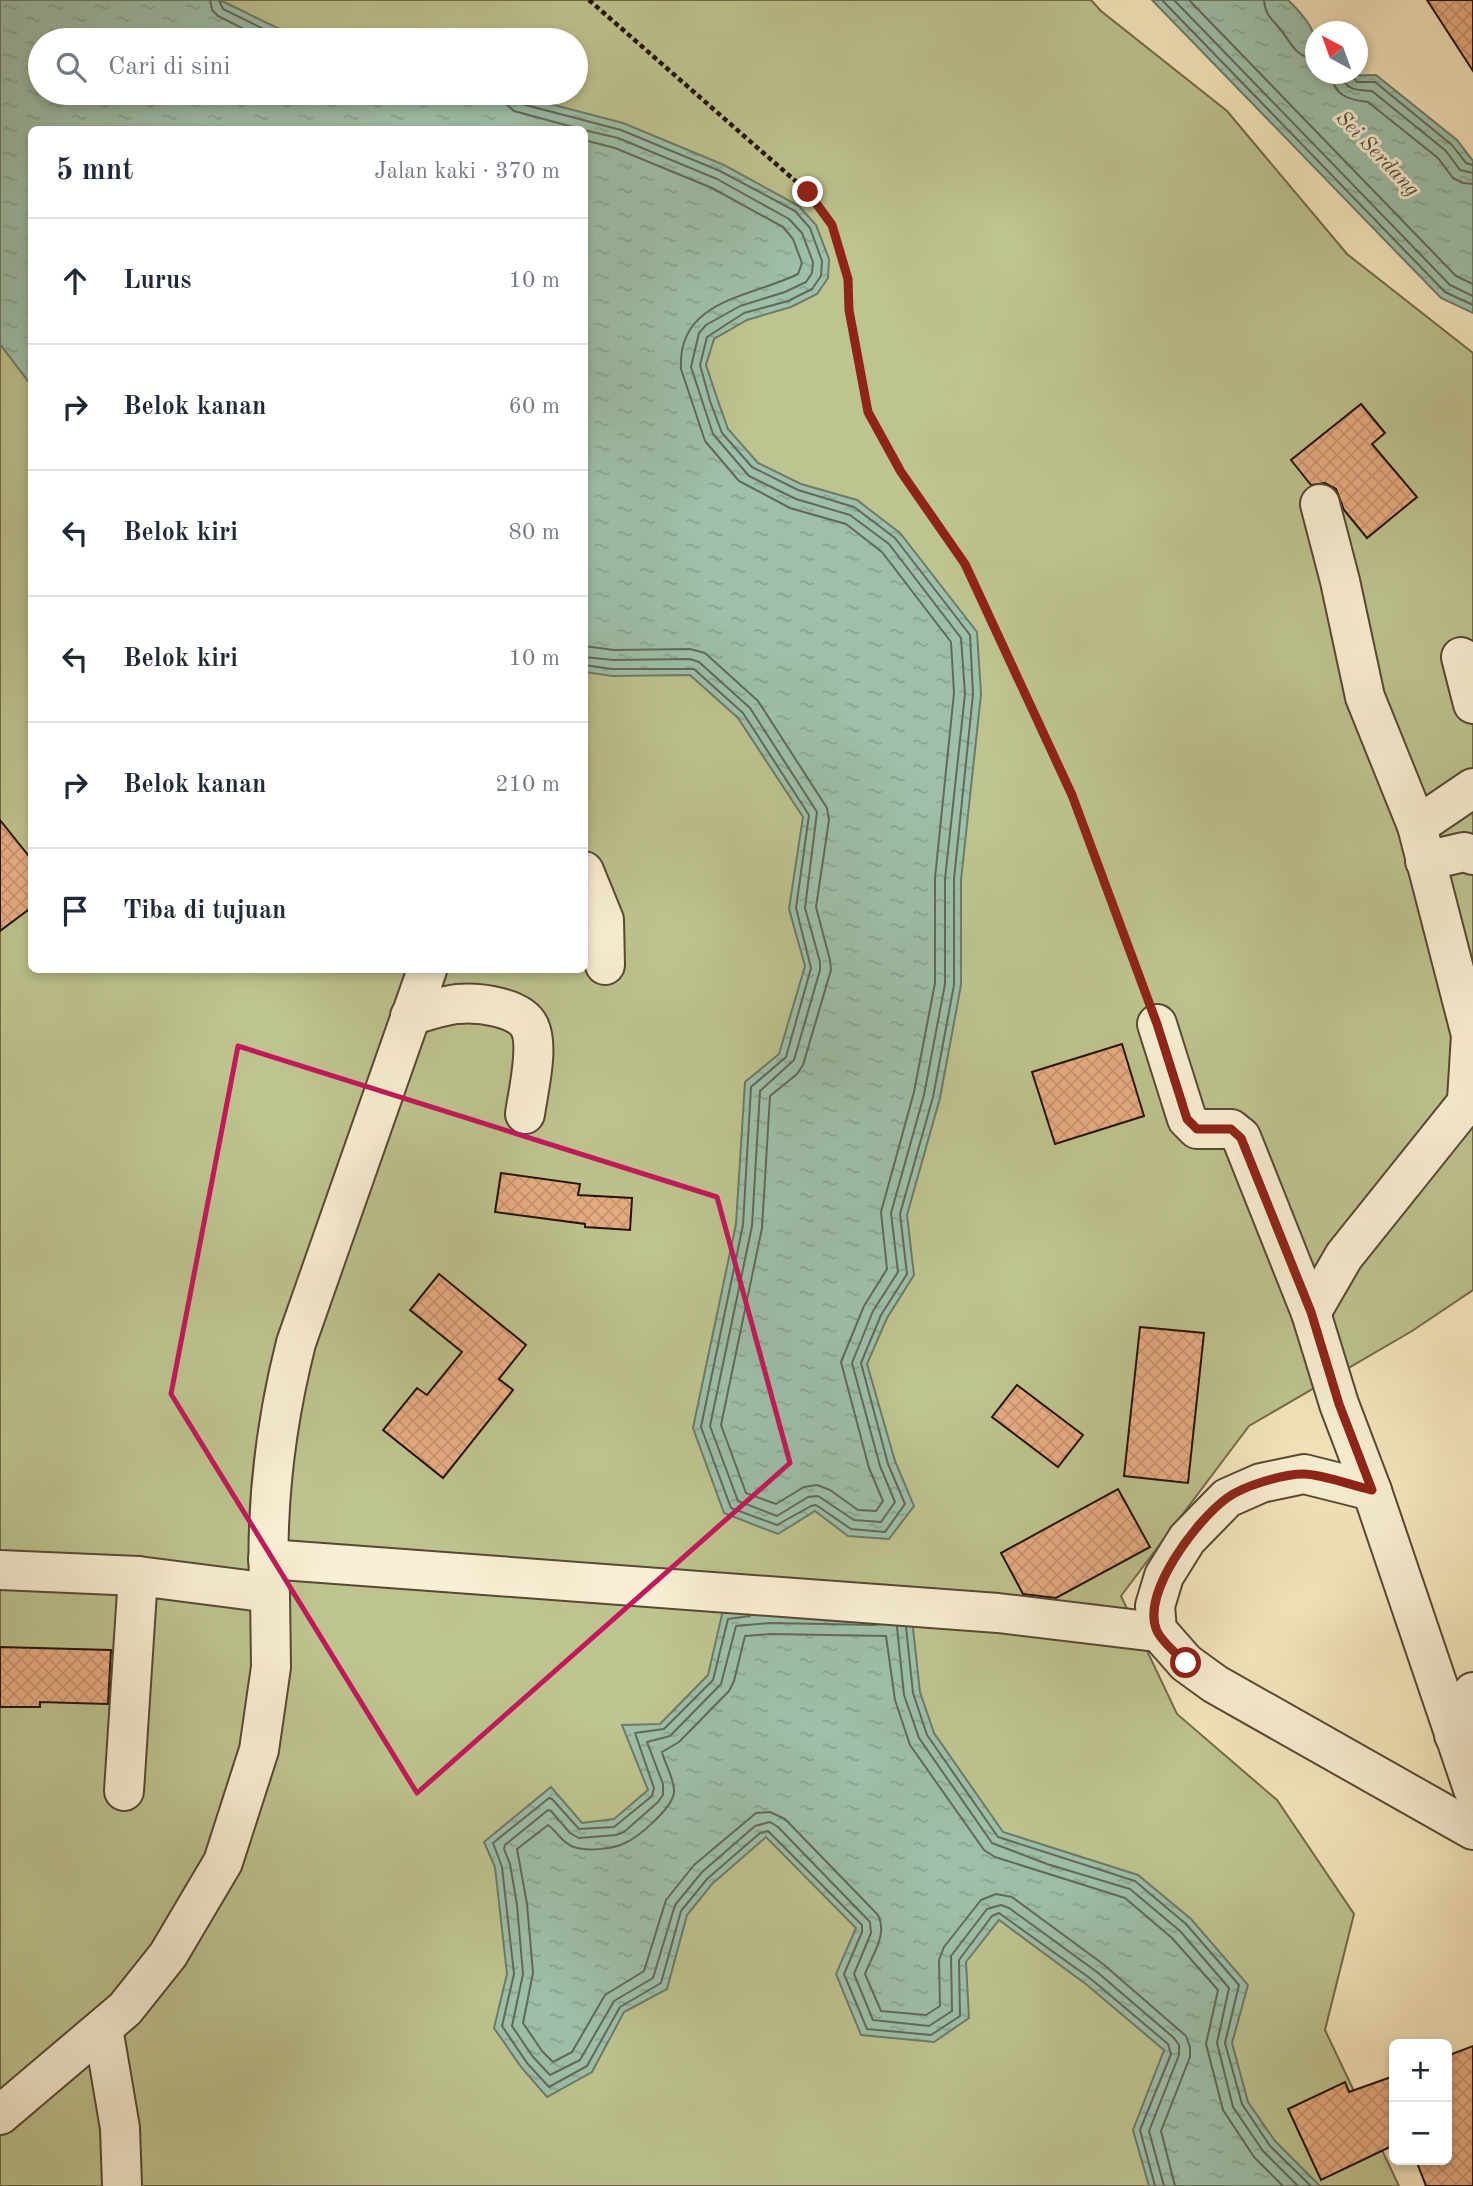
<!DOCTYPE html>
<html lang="id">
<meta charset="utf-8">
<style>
:root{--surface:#fff;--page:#f6f6f7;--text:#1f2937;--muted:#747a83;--line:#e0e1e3}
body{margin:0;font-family:"Old Standard TT",serif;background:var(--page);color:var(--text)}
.controls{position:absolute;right:21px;bottom:21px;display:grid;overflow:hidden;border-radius:10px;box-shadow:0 4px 10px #0003}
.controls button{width:63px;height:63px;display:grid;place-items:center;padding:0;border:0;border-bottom:2px solid var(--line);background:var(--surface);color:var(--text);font:35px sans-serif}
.compass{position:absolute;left:1305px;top:21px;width:63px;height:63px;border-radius:50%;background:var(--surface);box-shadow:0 4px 10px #0003;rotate:319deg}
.stop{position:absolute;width:21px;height:21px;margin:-16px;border:5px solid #8f2418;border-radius:50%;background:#fff}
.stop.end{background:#8f2418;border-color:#fff;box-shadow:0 2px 7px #0008}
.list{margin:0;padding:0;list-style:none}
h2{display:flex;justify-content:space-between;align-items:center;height:91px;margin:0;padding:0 28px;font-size:30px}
h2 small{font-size:23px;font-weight:400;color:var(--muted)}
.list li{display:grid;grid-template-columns:46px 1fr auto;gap:21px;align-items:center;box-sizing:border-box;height:126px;padding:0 28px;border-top:2px solid var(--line)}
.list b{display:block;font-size:26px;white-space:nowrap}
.list em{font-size:23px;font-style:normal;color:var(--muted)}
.icon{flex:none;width:38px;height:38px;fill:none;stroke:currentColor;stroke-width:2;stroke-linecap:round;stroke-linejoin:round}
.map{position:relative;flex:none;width:1473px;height:2186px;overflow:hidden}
.search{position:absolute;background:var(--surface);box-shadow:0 4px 10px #0003;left:28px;top:28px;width:560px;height:77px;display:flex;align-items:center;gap:18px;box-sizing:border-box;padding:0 24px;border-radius:38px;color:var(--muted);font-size:26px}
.panel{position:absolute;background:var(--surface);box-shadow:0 4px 10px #0003;left:28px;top:126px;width:560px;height:847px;border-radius:10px}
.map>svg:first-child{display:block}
.grass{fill:#bec48f;stroke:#716c4a;stroke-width:2;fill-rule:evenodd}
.water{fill:url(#water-ripples);stroke:#6d7b68;stroke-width:2}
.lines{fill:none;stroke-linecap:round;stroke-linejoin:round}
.shore{stroke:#616a58;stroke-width:2}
.building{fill:url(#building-cross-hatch);stroke:#241305;stroke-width:2}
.minor-casing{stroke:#584833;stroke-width:42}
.path{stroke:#241305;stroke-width:4.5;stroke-dasharray:5 3.5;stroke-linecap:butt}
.minor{stroke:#f9efd4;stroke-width:38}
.route{stroke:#8f2418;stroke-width:9}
.marked{fill:none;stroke:#c2185b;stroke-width:5;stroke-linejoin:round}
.labels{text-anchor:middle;stroke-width:6;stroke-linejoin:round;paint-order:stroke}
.water-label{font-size:21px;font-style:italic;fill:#4f503f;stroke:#f9efd4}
</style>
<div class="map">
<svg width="1473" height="2186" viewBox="0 0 1473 2186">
<defs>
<pattern id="water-ripples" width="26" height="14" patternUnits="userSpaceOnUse" patternTransform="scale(1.75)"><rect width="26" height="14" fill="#9ec0aa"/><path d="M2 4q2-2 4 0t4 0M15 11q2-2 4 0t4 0" fill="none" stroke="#88a491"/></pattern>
<pattern id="building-cross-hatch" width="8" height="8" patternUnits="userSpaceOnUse" patternTransform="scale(1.75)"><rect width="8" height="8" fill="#e8ad83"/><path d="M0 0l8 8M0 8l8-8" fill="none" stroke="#c79470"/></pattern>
</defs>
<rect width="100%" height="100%" fill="#f6e6bd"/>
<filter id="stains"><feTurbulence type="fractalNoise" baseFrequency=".00286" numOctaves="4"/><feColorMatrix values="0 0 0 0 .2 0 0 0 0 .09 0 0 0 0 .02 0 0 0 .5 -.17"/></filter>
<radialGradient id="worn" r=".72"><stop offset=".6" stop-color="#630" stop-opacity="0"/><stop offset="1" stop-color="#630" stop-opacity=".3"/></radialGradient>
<path class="grass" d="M0,0H1091L1101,11L1227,111L1347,254L1473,353V1290L1412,1331L1249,1426L1121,1596L1177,1714L1277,1800L1354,1914L1325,2030L1399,2186H0ZM40,40H576V93H40ZM32,130H584V970H32Z"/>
<g class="water">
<path d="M0,0H220L302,40H40V93H508L623,123L724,165L799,206L816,225L829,259L828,278L817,294L791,307L747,320L714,339L706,365L717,398L728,429L758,463L801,484L857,500L900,533L977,632L981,694L961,880V985L940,1098L907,1215L914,1275L887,1318L867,1364L895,1461L914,1506L889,1539L848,1536L815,1511L778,1534L724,1513L693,1428L736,1224L745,1082L779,1054L805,966L789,909L803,817L738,718L690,675L612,676L585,672L584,130H32L31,385L0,344Z"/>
<path d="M1152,0H1288C1317,28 1316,35 1316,74H1337L1339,76L1376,75L1457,140L1473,161V313L1441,298Z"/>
<path d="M723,1610H911L920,1692L934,1733L1003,1832L1138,1875L1191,1919L1248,1985L1232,2043L1248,2102L1275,2141L1320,2186H1149L1133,2130L1164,2050L1087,1985L999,1920L966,1962L969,2018L934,2042L861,2035L836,1974L856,1928L766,1837L712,1884L687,1915L667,1989L624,2012L592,2072L547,2097L521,2067L494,2028L507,1974L495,1867L484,1842L551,1787L582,1823L614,1819L648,1790L622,1725L660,1724L708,1675Z"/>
</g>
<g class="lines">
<g class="shore">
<path d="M210,0L212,10L218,16L266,40"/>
<path d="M219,0L223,9L286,40"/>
<path d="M1162,0L1445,292L1473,305"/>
<path d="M1174,0L1450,285L1473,296"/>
<path d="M1189,0L1456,276L1473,284"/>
<path d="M1264,0C1265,15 1272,19 1281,30C1292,44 1295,57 1316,59"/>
<path d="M1331,74C1334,96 1349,100 1368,102L1438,158L1453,178L1463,183L1473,184"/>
<path d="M1342,74C1345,91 1357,90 1372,91L1446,151L1460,170L1473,173"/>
<path d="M1351,74L1357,82H1375L1452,145L1466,163L1473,165"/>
<path d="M503,93L506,104L514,111L584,130"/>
<path d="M512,93L514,99L518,103L621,130L720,171L795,211L810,228L822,261L821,276L812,289L788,301L744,313L707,337L700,365L710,401L722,433L752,467L798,490L854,507L895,538L970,635L973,694L954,879V985L933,1097L900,1214L907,1274L881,1315L861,1363L888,1464L905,1504L885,1532L851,1529L816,1505L811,1506L777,1525L731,1508L701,1427L743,1225L751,1087L786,1057L811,968L796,908L809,815L743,713L694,669H612L584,665"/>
<path d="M584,130L618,138L717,179L789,219L802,233L813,262L812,273L806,282L785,292L740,306L706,325L699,333L691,367L713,434L749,476L796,499L850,515L889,544L961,638L965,694L945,879V984L924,1095L891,1213L898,1272L873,1311L852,1363L880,1466L895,1502L881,1522L854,1520L818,1496L808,1497L777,1516L738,1501L710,1426L752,1226L760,1091L794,1060L820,970V962L805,908L817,812L750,708L699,662L690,659L613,660L584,657"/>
<path d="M584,140L615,148L712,188L783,227L793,239L802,263L798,274C752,297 677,299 681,369L705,441L739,481L790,508L846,524L882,552L951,642L954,693L935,878V983L914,1092L881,1212L887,1269L864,1306L841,1362L869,1468L883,1501L876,1511L858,1510L830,1490L817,1485L804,1487L776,1504L746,1493L721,1425L762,1228L770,1096L797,1074L803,1065L831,970L830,960L816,907L829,820L827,808L758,701L705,653L690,649L614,650L584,646"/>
<path d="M750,1616L728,1619L713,1680L664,1729L635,1733L654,1788L652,1796L614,1827L579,1829L552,1799L549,1798L493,1843L502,1867L514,1974L502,2026L527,2063L549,2087L587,2066L620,2007L661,1983L681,1911L707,1879L760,1833L768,1831L862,1925V1932L844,1974L867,2029L931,2035L960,2016L959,1960L992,1916L999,1913L1091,1979L1168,2044L1171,2054L1140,2130L1155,2186"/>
<path d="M876,1625L770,1623L736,1626L721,1684L670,1736L647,1742L663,1784V1795L658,1802L624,1832L616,1835L579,1838L570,1833L551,1811L548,1810L505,1845L504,1849L510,1864L517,1905L523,1974L512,2026L533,2057L550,2075L580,2060L614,2001L653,1978L675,1905L702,1872L755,1826L770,1822L778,1827L870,1922L871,1933L854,1974L873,2020L929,2026L952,2011L951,1956L987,1909L1001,1905L1009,1908L1097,1972L1174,2038L1179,2045V2055L1149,2131L1164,2186"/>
<path d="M897,1627L904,1695L919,1738L992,1843L1047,1864L1130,1889L1180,1931L1229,1988L1217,2043L1233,2107L1263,2151L1298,2186"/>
<path d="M906,1627L913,1693L927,1735L998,1837L1135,1881L1186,1924L1239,1985L1225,2043L1242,2104L1270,2146L1311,2186"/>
<path d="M1175,2186L1161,2131L1190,2057V2047L1186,2036L1103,1964L1012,1897L996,1894L981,1900L944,1947L939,1960L940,2006L926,2015L881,2011L865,1974C872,1955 888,1935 878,1915L785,1819L770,1812L756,1813L694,1865L666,1900L644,1971L605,1995L572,2052L553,2062L542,2051L523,2023L533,1973L527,1904L517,1849L548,1825C558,1832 563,1845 577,1848C589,1851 614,1849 625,1843C639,1837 672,1808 674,1793C675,1779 665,1765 662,1752L679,1742L729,1691L734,1681L745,1636L770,1634L886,1636L895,1700L910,1745L984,1850L995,1857L1125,1898L1172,1938L1218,1990L1206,2044L1223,2110L1254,2157L1283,2186"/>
</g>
</g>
<g class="building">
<path d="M1427,0H1473V71Z"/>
<path d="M1361,404L1385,433L1372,444L1417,497L1367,538L1344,510L1336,489L1325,483L1311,485L1291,460Z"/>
<path d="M0,820L32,860V907L0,931Z"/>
<path d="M1122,1044L1144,1116L1055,1144L1032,1072Z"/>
<path d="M501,1173L580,1184L578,1195L632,1198L630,1230L585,1227V1224L495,1212Z"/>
<path d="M439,1274L526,1345L499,1379L513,1390L443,1478L383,1430L417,1388L427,1395L462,1352L410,1310Z"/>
<path d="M1140,1327L1204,1333L1188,1483L1124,1476Z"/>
<path d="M1017,1385L1083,1435L1058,1467L992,1417Z"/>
<path d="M1118,1489L1150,1547L1056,1598L1023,1594L1001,1553Z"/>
<path d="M0,1647L111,1650L108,1704L40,1702V1707H0Z"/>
<path d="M1473,2046V2186H1426L1416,2160H1447V2056Z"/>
<path d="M1394,2076V2145L1321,2180L1288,2109L1345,2082L1349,2092Z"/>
</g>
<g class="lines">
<g class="minor-casing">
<g id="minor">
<path d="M1320,504L1340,581L1365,697L1417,826L1471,1035L1467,1100"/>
<path d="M1461,657L1473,704"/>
<path d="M1417,826L1473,788"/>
<path d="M1425,861L1464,852L1473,855"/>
<path d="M584,871L604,920L605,965"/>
<path d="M410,1016C426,1011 441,1006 457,1004C478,1002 522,1007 530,1028C539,1048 528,1092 525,1114"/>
<path d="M1157,1024L1187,1119L1197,1129H1231L1241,1137L1311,1313L1339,1404L1372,1491L1473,1789"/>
<path d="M1311,1313L1344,1256L1473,1095"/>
<path d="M1372,1491L1304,1474L1261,1483L1227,1498L1187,1539L1164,1576L1155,1606L1157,1630L1186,1663L1215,1684L1473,1830"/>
<path d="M268,1559L998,1613L1148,1631L1157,1630"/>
<path d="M0,1570L138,1576"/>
<path d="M269,1583C266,1502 276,1422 296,1343L427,970"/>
<path d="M1454,1735L1462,1707L1473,1692"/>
<path d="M103,2028L120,2128L122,2186"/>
<path d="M0,2115L125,2009L168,1955L223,1862L259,1750L271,1667L270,1593L138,1576L124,1791"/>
</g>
</g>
<path class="path" d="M589,0L808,192L832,224L848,279L849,310L868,412L901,472L965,564L1071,795L1145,991"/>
<use href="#minor" class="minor"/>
</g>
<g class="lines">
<path class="route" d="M808,192L832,225L848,279L849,310L868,412L901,472L965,564L1072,795L1157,1024L1187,1119L1197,1129H1231L1241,1138L1311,1312L1339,1404L1372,1490C1354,1486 1321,1474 1304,1474C1283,1474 1243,1486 1227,1498C1198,1519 1140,1593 1157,1631C1162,1642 1177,1654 1186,1663"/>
</g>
<path class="marked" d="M238,1046L717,1197L790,1463L417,1793L171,1394Z"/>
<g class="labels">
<g class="water-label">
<text transform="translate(1378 153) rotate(46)" y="7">Sei Serdang</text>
</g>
</g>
<rect width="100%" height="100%" filter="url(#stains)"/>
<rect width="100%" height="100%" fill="url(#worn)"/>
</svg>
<div class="controls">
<button>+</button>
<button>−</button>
</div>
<svg class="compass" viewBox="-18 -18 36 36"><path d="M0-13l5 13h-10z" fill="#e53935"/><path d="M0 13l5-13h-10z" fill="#747a83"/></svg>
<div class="stop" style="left:1186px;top:1663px"></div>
<div class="stop end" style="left:808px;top:192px"></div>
<div class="search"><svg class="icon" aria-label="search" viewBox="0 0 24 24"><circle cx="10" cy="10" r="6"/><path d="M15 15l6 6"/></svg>Cari di sini</div>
<section class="panel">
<h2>5 mnt<small>Jalan kaki · 370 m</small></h2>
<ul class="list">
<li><svg class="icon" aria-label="ahead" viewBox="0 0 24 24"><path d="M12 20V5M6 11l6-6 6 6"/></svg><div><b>Lurus</b></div><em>10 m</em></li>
<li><svg class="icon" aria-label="right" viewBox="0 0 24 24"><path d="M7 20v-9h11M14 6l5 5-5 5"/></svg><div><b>Belok kanan</b></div><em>60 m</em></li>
<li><svg class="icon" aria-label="left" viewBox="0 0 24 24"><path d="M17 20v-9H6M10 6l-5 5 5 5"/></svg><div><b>Belok kiri</b></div><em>80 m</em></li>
<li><svg class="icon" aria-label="left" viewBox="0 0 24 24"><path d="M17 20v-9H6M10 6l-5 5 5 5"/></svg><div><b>Belok kiri</b></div><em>10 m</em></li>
<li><svg class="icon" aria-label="right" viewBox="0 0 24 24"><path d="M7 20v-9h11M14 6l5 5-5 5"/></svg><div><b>Belok kanan</b></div><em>210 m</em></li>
<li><svg class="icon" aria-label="arrive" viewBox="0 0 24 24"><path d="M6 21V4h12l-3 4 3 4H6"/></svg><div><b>Tiba di tujuan</b></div></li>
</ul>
</section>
</div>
